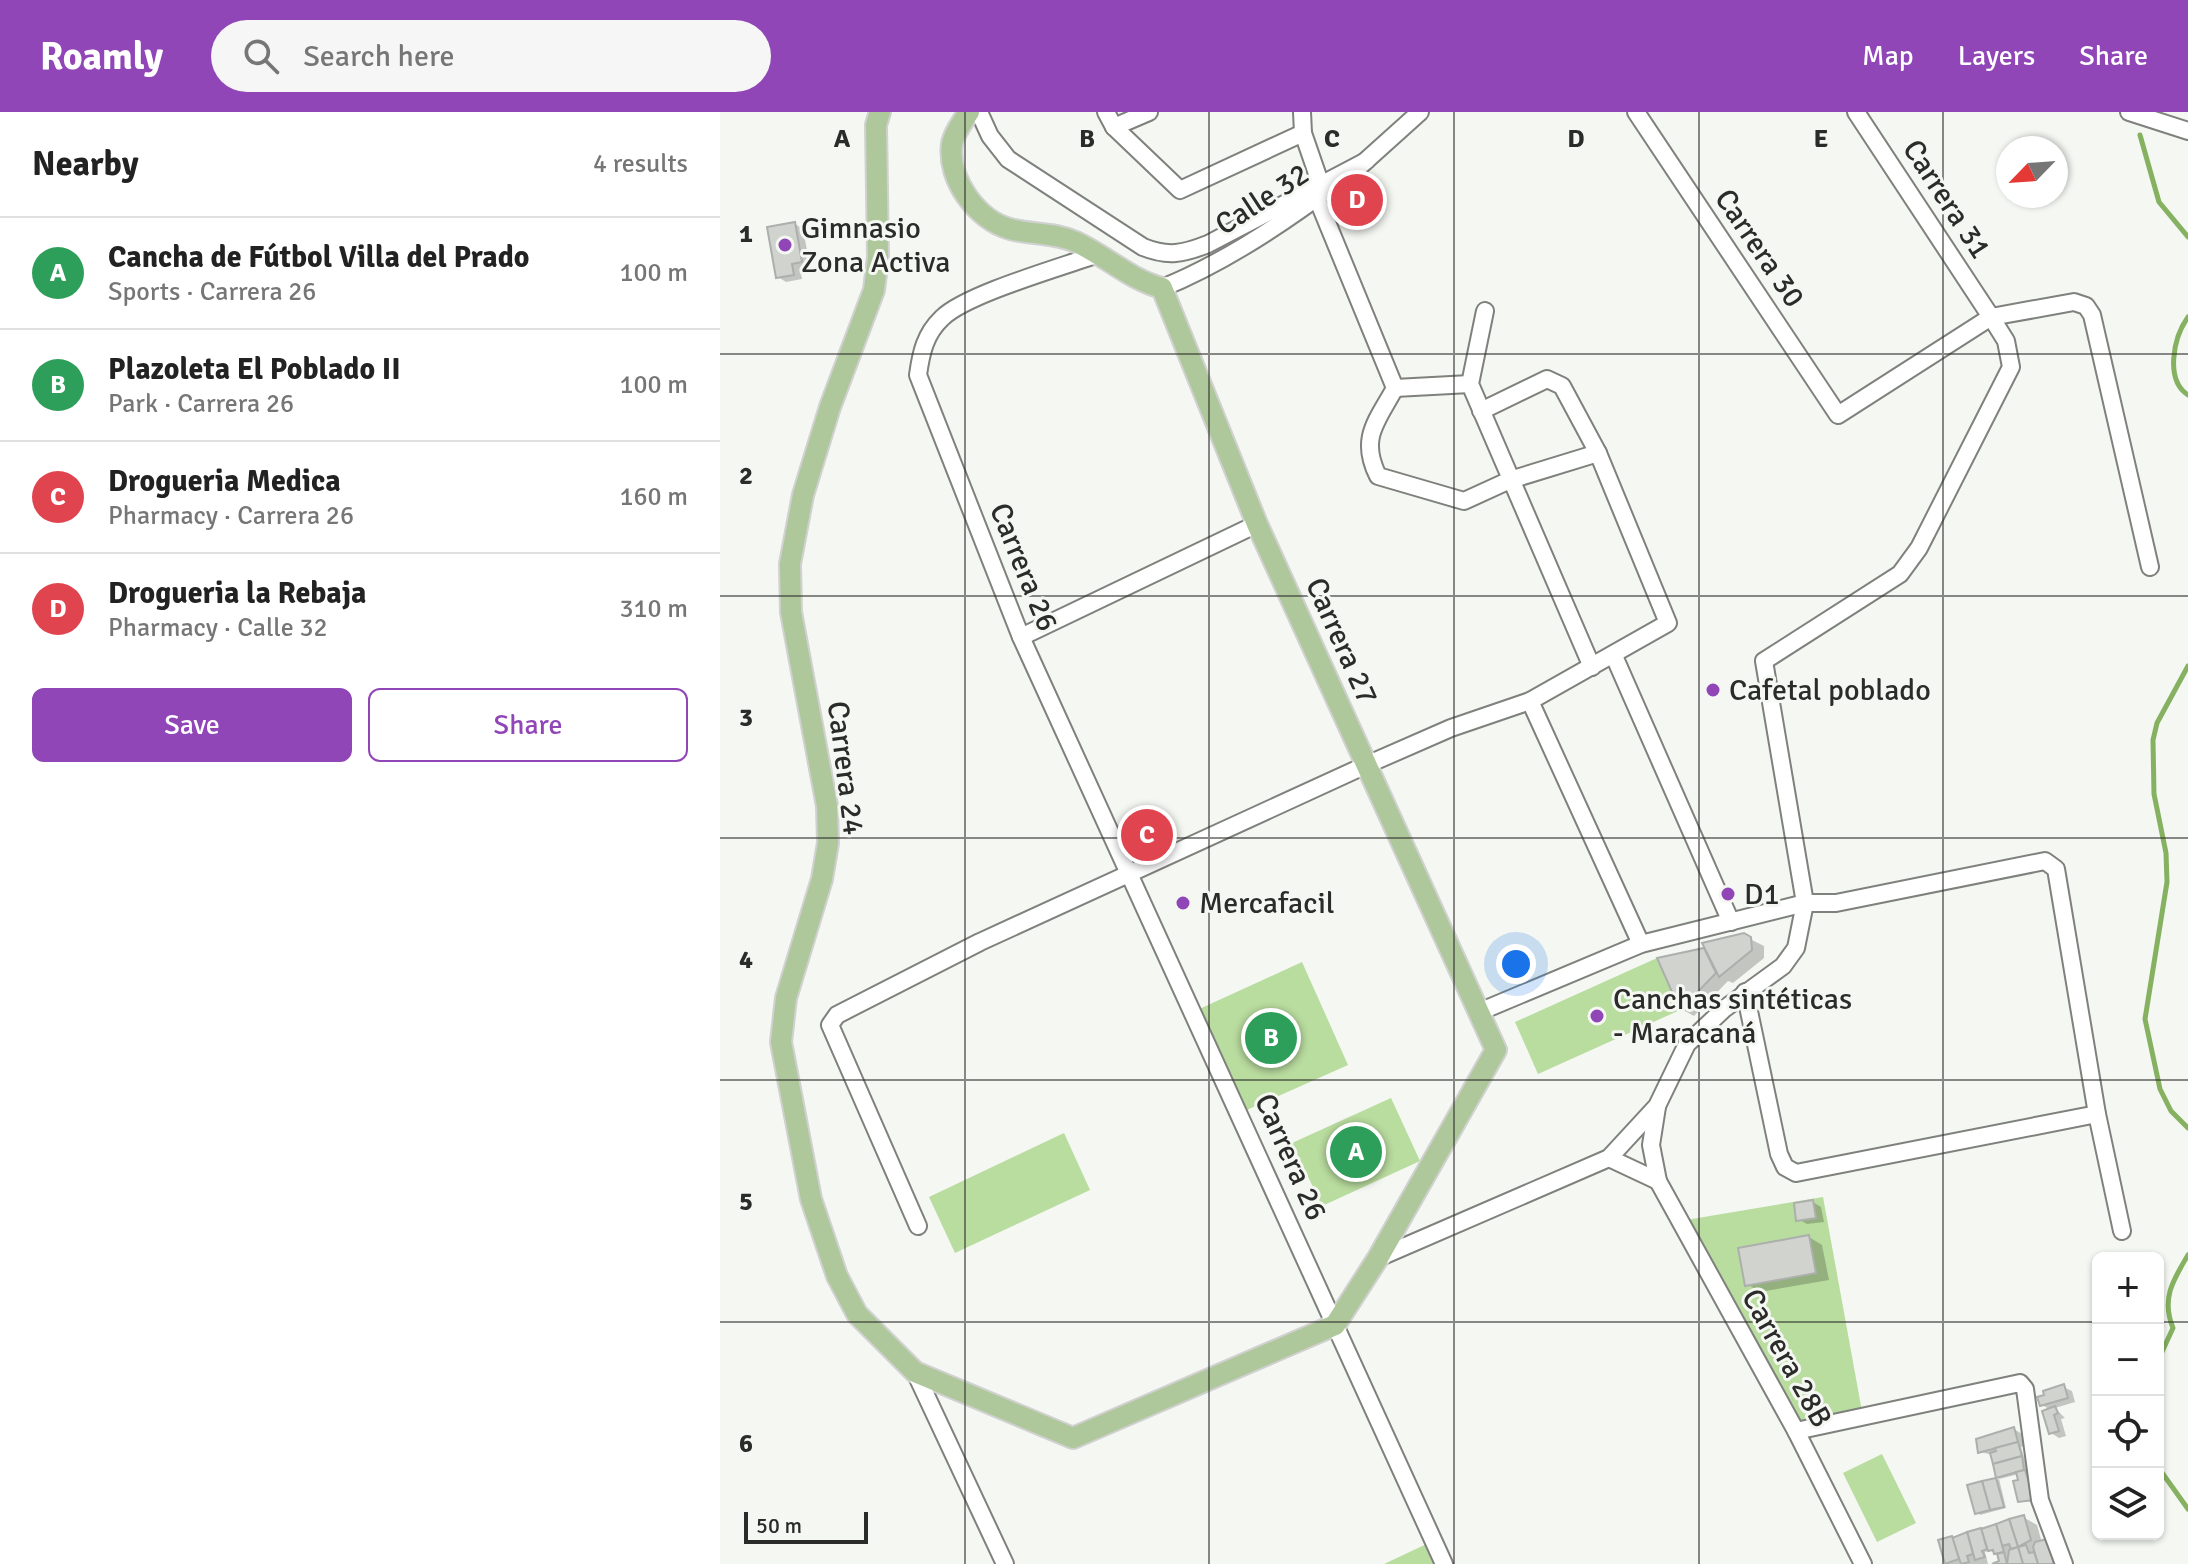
<!DOCTYPE html>
<meta charset="utf-8">
<style>
:root{--surface:#fff;--page:#f6f6f6;--text:#222;--muted:#767676;--line:#e0e0e0;--accent:#9146b8}
body{margin:0;font-family:Signika,sans-serif;background:var(--page);color:var(--text)}
.controls{position:absolute;right:24px;bottom:24px;display:grid;overflow:hidden;border-radius:12px;box-shadow:0 2px 6px #0004}
.controls button{width:72px;height:72px;display:grid;place-items:center;padding:0;border:0;border-bottom:2px solid var(--line);background:var(--surface);color:var(--text);font:40px sans-serif}
.compass{position:absolute;left:1276px;top:24px;width:72px;height:72px;border-radius:50%;background:var(--surface);box-shadow:0 2px 6px #0004;rotate:245deg}
.scale{position:absolute;left:24px;bottom:20px;width:124px;box-sizing:border-box;padding-left:8px;border:4px solid #2b2c2a;border-top:0;font-size:22px;line-height:28px;white-space:nowrap;color:#2b2c2a;-webkit-text-stroke:6px #f4f7f2;paint-order:stroke}
.you{position:absolute;left:796px;top:852px;width:28px;height:28px;margin:-20px;border:6px solid #fff;border-radius:50%;background:#1a73e8;box-shadow:0 0 0 12px #1a73e833}
.badge{display:grid;place-items:center;width:52px;height:52px;border-radius:50%;background:var(--accent);color:#fff;font-size:26px;font-weight:700}
.pin{position:absolute;translate:-50% -50%;border:4px solid #fff;box-shadow:0 2px 8px #0006}
.list{margin:0;padding:0;list-style:none}
h2{display:flex;justify-content:space-between;align-items:center;height:104px;margin:0;padding:0 32px;font-size:34px}
h2 small{font-size:26px;font-weight:400;color:var(--muted)}
.list li{display:grid;grid-template-columns:52px 1fr auto;gap:24px;align-items:center;box-sizing:border-box;height:112px;padding:0 32px;border-top:2px solid var(--line)}
.list b{display:block;font-size:30px;white-space:nowrap}
.list p{margin:0;font-size:26px;white-space:nowrap;color:var(--muted)}
.list em{font-size:26px;font-style:normal;color:var(--muted)}
.actions{display:flex;gap:16px;padding:24px 32px}
.actions a{flex:1;padding:18px 0;border:2px solid var(--accent);border-radius:12px;text-align:center;font-size:28px;color:var(--accent)}
.actions .main{background:var(--accent);color:#fff}
.icon{flex:none;width:44px;height:44px;fill:none;stroke:currentColor;stroke-width:2;stroke-linecap:round;stroke-linejoin:round}
.map{position:relative;flex:none;width:1468px;height:1452px;overflow:hidden}
header{display:flex;align-items:center;gap:48px;box-sizing:border-box;height:112px;padding:0 40px;background:var(--accent);color:#fff}
header strong{font-size:38px}
nav{display:flex;gap:44px;margin-inline-start:auto;font-size:28px}
.search{width:560px;height:72px;background:var(--page);display:flex;align-items:center;gap:20px;box-sizing:border-box;padding:0 28px;border-radius:44px;color:var(--muted);font-size:30px}
main{display:flex}
aside{flex:1;background:var(--surface)}
.map>svg:first-child{display:block}
.green{fill:#b9dc9f}
.shadow{fill:#0003}
.lines{fill:none;stroke-linecap:round;stroke-linejoin:round}
.stream{stroke:#85b161;stroke-width:5}
.building{fill:#d1d3cf;stroke:#acafab;stroke-width:2}
.minor-casing{stroke:#7f817d;stroke-width:20}
.major-casing{stroke:#d0d1d0;stroke-width:24}
.minor{stroke:#fff;stroke-width:16}
.major{stroke:#afc89b;stroke-width:20}
.grid{fill:none;stroke:#2b2c2a;stroke-width:2;stroke-opacity:0.55}
.poi-dot{fill:#9146b8;stroke:#f4f7f2;stroke-width:3}
.labels{text-anchor:middle;stroke-width:6;stroke-linejoin:round;paint-order:stroke}
.street-label{font-size:30px;fill:#2b2c2a;stroke:#f4f7f2}
.poi-label{font-size:30px;fill:#2b2c2a;stroke:#f4f7f2;text-anchor:start}
.grid-label{font-size:26px;text-anchor:middle;font-weight:bold;fill:#2b2c2a;stroke:#f4f7f2;stroke-width:6;stroke-linejoin:round;paint-order:stroke}
</style>
<header>
<strong>Roamly</strong>
<div class="search"><svg class="icon" aria-label="search" viewBox="0 0 24 24"><circle cx="10" cy="10" r="6"/><path d="M15 15l6 6"/></svg>Search here</div>
<nav><a>Map</a><a>Layers</a><a>Share</a></nav>
</header>
<main>
<aside>
<h2>Nearby<small>4 results</small></h2>
<ul class="list">
<li><span class="badge" style="background:#2e9e5b">A</span><div><b>Cancha de Fútbol Villa del Prado</b><p>Sports · Carrera 26</p></div><em>100 m</em></li>
<li><span class="badge" style="background:#2e9e5b">B</span><div><b>Plazoleta El Poblado II</b><p>Park · Carrera 26</p></div><em>100 m</em></li>
<li><span class="badge" style="background:#e0444e">C</span><div><b>Drogueria Medica</b><p>Pharmacy · Carrera 26</p></div><em>160 m</em></li>
<li><span class="badge" style="background:#e0444e">D</span><div><b>Drogueria la Rebaja</b><p>Pharmacy · Calle 32</p></div><em>310 m</em></li>
</ul>
<div class="actions"><a class="main">Save</a><a>Share</a></div>
</aside>
<div class="map">
<svg width="1468" height="1452" viewBox="0 0 1468 1452">
<rect width="100%" height="100%" fill="#f4f7f2"/>
<g class="green">
<path d="M937,846L960,898L818,962L795,910Z"/>
<path d="M582,850L628,953L520,1001L475,899Z"/>
<path d="M671,986L700,1049L602,1094L572,1031Z"/>
<path d="M344,1021L370,1078L235,1141L209,1085Z"/>
<path d="M1103,1085L1143,1305L1076,1319L960,1109Z"/>
<path d="M1162,1342L1196,1411L1157,1430L1123,1361Z"/>
<path d="M713,1429L724,1452H664Z"/>
</g>
<g class="shadow">
<path d="M75,112L83,117L90,154L80,156L82,167L66,170L58,165Z"/>
<path d="M1024,824L1044,834V846L1013,871L1008,869L974,904L961,897L939,847Z"/>
<path d="M1093,1090L1101,1095L1104,1110L1087,1112L1078,1107Z"/>
<path d="M1089,1125L1102,1133L1109,1168L1040,1180L1027,1172Z"/>
<path d="M1343,1275L1352,1279L1355,1290L1335,1296L1345,1306L1341,1307L1346,1324L1339,1326L1331,1321V1298L1322,1293Z"/>
<path d="M1294,1317L1302,1322L1305,1334L1301,1335L1317,1390L1300,1389L1299,1362L1279,1367L1286,1396L1260,1403L1250,1375L1279,1367L1273,1343L1260,1340Z"/>
<path d="M1303,1405L1317,1413L1322,1431L1327,1429L1336,1452H1275L1281,1450L1279,1444L1270,1438L1265,1440L1268,1452H1227L1221,1430Z"/>
</g>
<g class="lines">
<g class="stream">
<path d="M1420,23L1439,90L1468,125"/>
<path d="M1468,205C1453,226 1445,268 1468,283"/>
<path d="M1468,554L1437,611L1433,628L1434,682L1446,741L1447,770L1425,907L1440,977L1451,999L1468,1016"/>
<path d="M1438,1268L1441,1242L1453,1216C1441,1187 1453,1168 1468,1143"/>
<path d="M1438,1355L1468,1397"/>
</g>
</g>
<g class="building">
<path d="M75,110L82,150L72,152L74,163L56,166L47,115Z"/>
<path d="M1024,821L1031,825L1032,838L999,865L982,831Z"/>
<path d="M984,836L996,861L960,898L937,846Z"/>
<path d="M1093,1088L1096,1106L1076,1109L1074,1091Z"/>
<path d="M1089,1123L1096,1161L1025,1174L1018,1136Z"/>
<path d="M1344,1272L1348,1286L1320,1294L1317,1285L1324,1283L1323,1279Z"/>
<path d="M1335,1294L1338,1301L1334,1303L1339,1319L1329,1322L1322,1299Z"/>
<path d="M1294,1315L1298,1330L1258,1341L1256,1327Z"/>
<path d="M1298,1330L1302,1344L1273,1352L1270,1341L1276,1339L1275,1336Z"/>
<path d="M1302,1344L1304,1358L1276,1366L1273,1352Z"/>
<path d="M1305,1358L1315,1388L1298,1390L1293,1369L1298,1368L1296,1360Z"/>
<path d="M1276,1366L1284,1395L1270,1398L1262,1369Z"/>
<path d="M1262,1369L1270,1398L1255,1402L1247,1373Z"/>
<path d="M1304,1403L1311,1428L1298,1435L1289,1407Z"/>
<path d="M1289,1407L1298,1435L1291,1437L1289,1432L1282,1434L1276,1412Z"/>
<path d="M1276,1412L1284,1440L1274,1442L1273,1438L1268,1439L1261,1417Z"/>
<path d="M1261,1416L1267,1437L1262,1439L1265,1445L1255,1448L1247,1420Z"/>
<path d="M1247,1420L1253,1442L1247,1444L1249,1450L1241,1452L1232,1426Z"/>
<path d="M1232,1424L1239,1447L1225,1452L1218,1428Z"/>
<path d="M1327,1427L1334,1452H1318L1313,1435L1315,1430Z"/>
<path d="M1306,1433L1309,1441L1314,1440L1318,1452H1303L1298,1435Z"/>
<path d="M1298,1435L1303,1452H1287L1289,1438Z"/>
<path d="M1284,1440L1287,1452H1272L1279,1449L1277,1442Z"/>
</g>
<g class="lines">
<g class="minor-casing">
<g id="minor">
<path d="M259,0L270,24L288,47L423,135C448,145 463,142 488,132L646,49"/>
<path d="M386,0L394,15L460,78L583,21"/>
<path d="M582,0L583,21L603,79"/>
<path d="M916,0L1118,303L1271,205L1354,190L1366,194L1372,203L1430,455"/>
<path d="M1409,0L1468,19"/>
<path d="M394,15L429,0"/>
<path d="M640,54L700,0"/>
<path d="M597,86L675,276"/>
<path d="M378,142C342,155 246,182 222,206C205,222 201,241 198,263L301,525L724,1452"/>
<path d="M442,176C504,151 564,111 618,70"/>
<path d="M765,199L750,272L872,555"/>
<path d="M675,276C657,309 639,326 658,364L744,389L790,368L878,341"/>
<path d="M675,276L750,272"/>
<path d="M301,525L537,412"/>
<path d="M894,544L1011,810"/>
<path d="M810,589L921,832"/>
<path d="M1025,880L1059,1042L1065,1055L1076,1061L1377,1002"/>
<path d="M759,900L921,832L1085,791H1116L1325,749L1336,757L1377,1002L1402,1119"/>
<path d="M937,995L931,1033L938,1069L1076,1319L1143,1452"/>
<path d="M889,1046L938,1069"/>
<path d="M198,1114L110,913L117,903L260,830L644,654L731,616L810,589L948,511L878,341L842,274L827,267L761,299"/>
<path d="M658,1146L889,1046L937,994L967,932L1004,897L1063,854L1076,836L1085,791L1044,549L1180,462L1199,436L1291,255L1286,229L1271,205L1136,0"/>
<path d="M195,1260L285,1452"/>
<path d="M1076,1319L1300,1271L1305,1277L1320,1388L1344,1452"/>
</g>
</g>
<g class="major-casing">
<path id="major" d="M160,0L156,13L158,145L154,178L110,295L83,383L70,452L71,500L107,694L108,731L102,767L66,886L61,930L91,1087L117,1164L137,1202L195,1260L353,1326L615,1213L658,1146L776,938L537,412L442,176C409,167 386,144 356,130C334,120 312,123 290,117C257,108 227,67 232,32C234,21 243,9 249,0"/>
</g>
<use href="#minor" class="minor"/>
<use href="#major" class="major"/>
</g>
<path class="grid" d="M245,0V1452M489,0V1452M734,0V1452M979,0V1452M1223,0V1452M0,242H1468M0,484H1468M0,726H1468M0,968H1468M0,1210H1378M1438,1210H1468"/>
<g class="poi-dot">
<circle cx="65" cy="133" r="8"/>
<circle cx="993" cy="578" r="8"/>
<circle cx="1008" cy="782" r="8"/>
<circle cx="463" cy="791" r="8"/>
<circle cx="877" cy="904" r="8"/>
</g>
<g class="labels">
<g class="street-label">
<text transform="translate(542 87) rotate(-33)" y="10">Calle 32</text>
<text transform="translate(1227 87) rotate(57)" y="10">Carrera 31</text>
<text transform="translate(1040 136) rotate(56)" y="10">Carrera 30</text>
<text transform="translate(304 455) rotate(68)" y="10">Carrera 26</text>
<text transform="translate(622 529) rotate(66)" y="10">Carrera 27</text>
<text transform="translate(126 656) rotate(83)" y="10">Carrera 24</text>
<text transform="translate(571 1045) rotate(66)" y="10">Carrera 26</text>
<text transform="translate(1067 1246) rotate(61)" y="10">Carrera 28B</text>
</g>
<g class="poi-label">
<text x="81" y="126">Gimnasio<tspan x="81" dy="34">Zona Activa</tspan></text>
<text x="1009" y="588">Cafetal poblado</text>
<text x="1024" y="792">D1</text>
<text x="479" y="801">Mercafacil</text>
<text x="893" y="897">Canchas sintéticas<tspan x="893" dy="34">- Maracaná</tspan></text>
</g>
</g>
<g class="grid-label">
<text x="122" y="35">A</text>
<text x="367" y="35">B</text>
<text x="612" y="35">C</text>
<text x="856" y="35">D</text>
<text x="1101" y="35">E</text>
<text x="26" y="130">1</text>
<text x="26" y="372">2</text>
<text x="26" y="614">3</text>
<text x="26" y="856">4</text>
<text x="26" y="1098">5</text>
<text x="26" y="1340">6</text>
</g>
</svg>
<div class="controls">
<button>+</button>
<button>−</button>
<button><svg class="icon" aria-label="locate" viewBox="0 0 24 24"><circle cx="12" cy="12" r="6"/><path d="M12 2v4M12 18v4M2 12h4M18 12h4"/></svg></button>
<button><svg class="icon" aria-label="layers" viewBox="0 0 24 24"><path d="M12 4l9 5-9 5-9-5zM3 14l9 5 9-5"/></svg></button>
</div>
<svg class="compass" viewBox="-18 -18 36 36"><path d="M0-13l5 13h-10z" fill="#e53935"/><path d="M0 13l5-13h-10z" fill="#767676"/></svg>
<div class="scale">50 m</div>
<div class="you"></div>
<div class="pin badge" style="left:636px;top:1040px;background:#2e9e5b">A</div>
<div class="pin badge" style="left:551px;top:926px;background:#2e9e5b">B</div>
<div class="pin badge" style="left:427px;top:723px;background:#e0444e">C</div>
<div class="pin badge" style="left:637px;top:88px;background:#e0444e">D</div>
</div>
</main>
